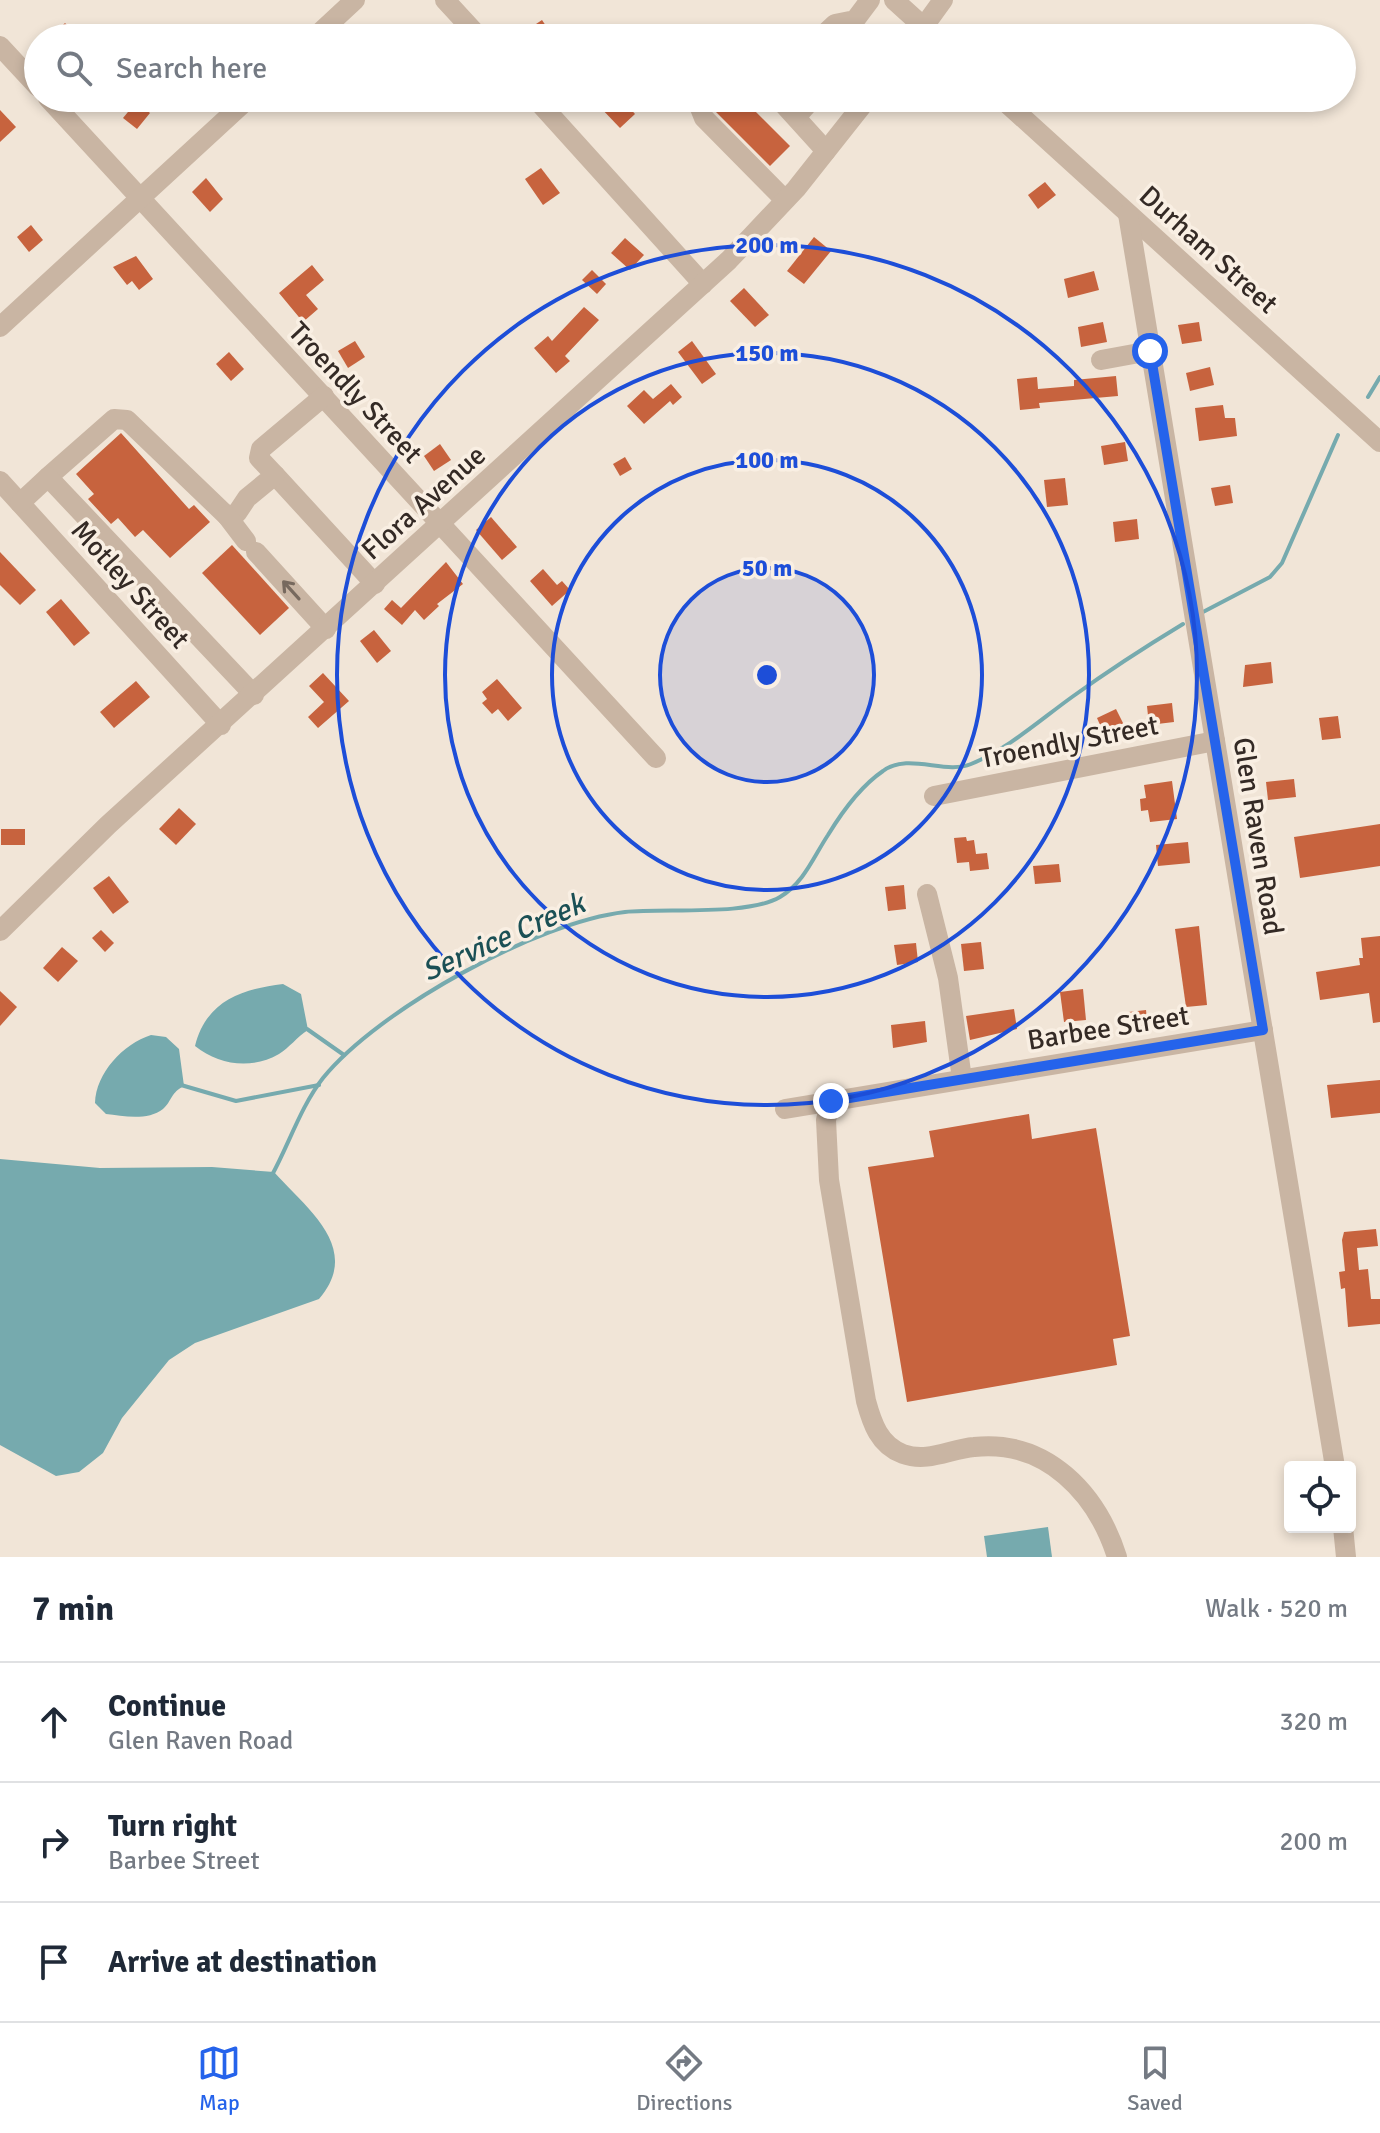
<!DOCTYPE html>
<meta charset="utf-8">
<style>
:root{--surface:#fff;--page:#f2f2f3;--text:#1f2937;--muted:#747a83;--line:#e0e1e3;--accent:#2563eb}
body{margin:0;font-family:Signika,sans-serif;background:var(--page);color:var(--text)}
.controls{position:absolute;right:24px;bottom:24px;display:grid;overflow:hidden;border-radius:8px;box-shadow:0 4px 12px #0003}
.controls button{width:72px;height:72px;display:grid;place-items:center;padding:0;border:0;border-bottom:2px solid var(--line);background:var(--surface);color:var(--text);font:40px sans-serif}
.stop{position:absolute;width:24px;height:24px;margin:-18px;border:6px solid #2563eb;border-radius:50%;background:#fff}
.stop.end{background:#2563eb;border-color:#fff;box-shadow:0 2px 8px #0008}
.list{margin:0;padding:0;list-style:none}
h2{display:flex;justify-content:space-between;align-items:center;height:104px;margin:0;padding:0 32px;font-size:34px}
h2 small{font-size:26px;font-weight:400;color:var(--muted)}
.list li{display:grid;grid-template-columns:52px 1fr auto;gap:24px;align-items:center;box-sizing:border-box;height:120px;padding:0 32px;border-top:2px solid var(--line)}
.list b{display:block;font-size:30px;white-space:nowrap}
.list p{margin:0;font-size:26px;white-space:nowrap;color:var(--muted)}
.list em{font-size:26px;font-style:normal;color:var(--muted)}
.icon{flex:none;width:44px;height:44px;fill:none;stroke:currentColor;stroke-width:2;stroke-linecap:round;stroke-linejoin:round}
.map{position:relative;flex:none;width:1380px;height:1557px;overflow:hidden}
.search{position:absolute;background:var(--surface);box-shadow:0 4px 12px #0003;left:24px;right:24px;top:24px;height:88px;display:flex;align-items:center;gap:20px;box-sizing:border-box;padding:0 28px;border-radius:44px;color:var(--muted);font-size:30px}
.sheet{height:464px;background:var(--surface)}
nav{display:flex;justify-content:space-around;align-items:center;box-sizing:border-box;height:112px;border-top:2px solid var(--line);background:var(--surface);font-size:22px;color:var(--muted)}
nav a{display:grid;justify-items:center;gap:4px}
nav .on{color:var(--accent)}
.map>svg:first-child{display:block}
.water{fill:#76aaae}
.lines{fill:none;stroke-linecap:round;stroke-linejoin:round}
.stream{stroke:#76aaae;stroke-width:4}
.building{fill:#c7633e}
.minor{stroke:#c9b5a3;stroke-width:20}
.oneway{stroke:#77695e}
.route{stroke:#2563eb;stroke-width:10}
.ring{fill:none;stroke:#1d4ed8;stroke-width:4}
.labels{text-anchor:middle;stroke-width:7;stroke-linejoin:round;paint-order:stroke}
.street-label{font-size:28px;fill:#342a25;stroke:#f9efe3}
.water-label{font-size:30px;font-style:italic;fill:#1b5055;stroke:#f9efe3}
.centre{fill:#1d4ed8;stroke:#f9efe3;stroke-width:4}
.ring-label{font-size:24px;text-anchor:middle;font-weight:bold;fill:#1d4ed8;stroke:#f9efe3;stroke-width:7;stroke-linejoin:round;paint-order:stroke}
</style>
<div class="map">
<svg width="1380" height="1557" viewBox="0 0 1380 1557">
<rect width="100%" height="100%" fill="#f1e5d7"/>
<g class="water">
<path d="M283,984L301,994L308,1030C297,1037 289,1048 279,1054C251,1070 219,1065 195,1046C206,1001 242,989 283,984Z"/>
<path d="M151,1035L166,1037L179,1049L184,1086C171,1092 172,1101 163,1109C148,1121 123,1116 106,1114L95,1103C96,1073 123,1044 151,1035Z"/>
<path d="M0,1159L100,1168L212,1167L274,1172C306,1208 363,1248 319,1299L195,1343L169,1360L122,1418L103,1453L79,1472L56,1476L0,1445Z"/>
<path d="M1048,1527L1052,1557H987L984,1536Z"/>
</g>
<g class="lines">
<g class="stream">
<path d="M1368,397L1380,377"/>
<path d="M1203,612L1270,577L1282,563L1338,435"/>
<path d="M307,1029L344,1055"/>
<path d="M181,1085L236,1101L319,1085"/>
<path d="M272,1175C289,1144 301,1106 323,1078C379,1009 538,922 625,912C666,908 748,916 780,897C804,883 814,856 828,835C842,812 861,786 883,771C908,752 945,775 971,764C1008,749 1040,720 1072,697C1108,671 1145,647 1183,624"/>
</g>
</g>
<g class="building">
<path d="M542,20L554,38H532L527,30Z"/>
<path d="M65,23L80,38H49Z"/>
<path d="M606,98H621L635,114L620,128L598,105Z"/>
<path d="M722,98H765L753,109L790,146L770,166L715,111L714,106Z"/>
<path d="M137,101L150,113L137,129L123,118Z"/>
<path d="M0,110L16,127L0,142Z"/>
<path d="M541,168L560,193L543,205L525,179Z"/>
<path d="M206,178L223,199L210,212L192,192Z"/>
<path d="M1045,182L1056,195L1038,209L1028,195Z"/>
<path d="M31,225L43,240L29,252L17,237Z"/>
<path d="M814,237L831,251L804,284L787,271Z"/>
<path d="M625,238L644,255L630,270L611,253Z"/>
<path d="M136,256L153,279L139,290L132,281L127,285L113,267Z"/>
<path d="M312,265L324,280L306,295L318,309L303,322L279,293Z"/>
<path d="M592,270L606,284L597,294L582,280Z"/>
<path d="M1094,271L1099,290L1068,298L1064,279Z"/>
<path d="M744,288L769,315L755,327L730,301Z"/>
<path d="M584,307L599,320L565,356L570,361L556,373L534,348L548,336L552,341Z"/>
<path d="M1103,322L1107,342L1081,347L1078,327Z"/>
<path d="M1199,322L1202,341L1182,344L1178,325Z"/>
<path d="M355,341L365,357L348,368L338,351Z"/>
<path d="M692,341L716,374L702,384L678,352Z"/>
<path d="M229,352L244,369L231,381L216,364Z"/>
<path d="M1210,367L1214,385L1190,391L1186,373Z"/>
<path d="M1116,376L1118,396L1039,403L1040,408L1020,410L1017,379L1037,377L1038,389L1074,386V380Z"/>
<path d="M671,384L682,397L673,405L670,401L644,424L627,406L644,390L653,399Z"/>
<path d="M1223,405L1225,418H1235L1237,436L1199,441L1195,408Z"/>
<path d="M121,433L189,509L194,505L210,522L170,558L143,530L135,537L118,518L111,524L88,499L94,494L76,474Z"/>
<path d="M1125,442L1128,461L1104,465L1101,446Z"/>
<path d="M440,444L451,460L434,471L424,456Z"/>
<path d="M625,457L632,469L620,476L613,464Z"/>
<path d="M1065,478L1068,505L1047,507L1044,480Z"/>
<path d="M1230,485L1233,503L1215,506L1211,488Z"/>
<path d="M491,517L517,547L502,560L476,530Z"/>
<path d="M1137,519L1139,539L1115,542L1113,522Z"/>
<path d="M232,545L289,608L260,635L202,573Z"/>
<path d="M0,552L36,590L20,605L0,585Z"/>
<path d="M446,562L463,584L437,604L439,606L424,620L415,610L402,625L384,609L392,600L401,608Z"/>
<path d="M543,569L557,585L562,581L570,590L552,606L530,581Z"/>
<path d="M61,599L90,633L74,646L46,612Z"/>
<path d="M374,630L391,651L377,663L360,641Z"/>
<path d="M1271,662L1273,683L1243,687L1245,665Z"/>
<path d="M323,673L349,701L318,728L308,717L324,702L309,686Z"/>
<path d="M497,679L522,708L508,721L498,709L492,714L482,703L487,699L482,692Z"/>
<path d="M136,681L150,697L114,728L100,712Z"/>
<path d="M1172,703L1174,722L1149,725L1147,706Z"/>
<path d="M1116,709L1124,725L1104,734L1097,718Z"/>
<path d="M1338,716L1341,738L1322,740L1319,718Z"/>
<path d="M1294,779L1296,797L1268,800L1266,782Z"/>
<path d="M1172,781L1177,819L1150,822L1148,810L1141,811L1140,799L1146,798L1144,785Z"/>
<path d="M179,808L196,824L176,845L159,829Z"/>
<path d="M1380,824V866L1300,878L1294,837Z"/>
<rect x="1" y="829" width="24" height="16"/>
<path d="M966,837L967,841L974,840L976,854L987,853L989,869L970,871L969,862L957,863L954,838Z"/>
<path d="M1188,842L1190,863L1158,866L1156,845Z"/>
<path d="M1059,864L1061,882L1035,884L1033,866Z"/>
<path d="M109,876L129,902L113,914L93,888Z"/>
<path d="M904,885L906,909L888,911L885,887Z"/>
<path d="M1199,926L1207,1005L1186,1007L1175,929Z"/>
<path d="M101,930L114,943L105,952L92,938Z"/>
<path d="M1380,936V1022L1373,1023L1369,993L1320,1000L1316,972L1360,965L1359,958H1363L1361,938Z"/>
<path d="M981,942L984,969L964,971L961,944Z"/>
<path d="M916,943L918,962L897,965L894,945Z"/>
<path d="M62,947L78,961L58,982L43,968Z"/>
<path d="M1083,989L1086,1020L1064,1022L1060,992Z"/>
<path d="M0,991L17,1007L0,1026Z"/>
<path d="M1014,1009L1017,1029L970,1040L966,1016Z"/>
<path d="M1146,1010L1148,1029L1122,1032L1120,1013Z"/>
<path d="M925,1021L927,1042L893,1048L891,1025Z"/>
<path d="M1380,1080V1113L1331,1118L1327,1085Z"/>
<path d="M1029,1114L1032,1139L1096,1128L1130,1336L1113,1339L1117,1365L907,1402L868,1167L934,1157L929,1131Z"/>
<path d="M1376,1229L1378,1246L1357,1248L1359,1270L1368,1269L1371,1299H1380V1324L1348,1327L1345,1288L1341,1289L1339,1272L1345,1271L1342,1240L1344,1232Z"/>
</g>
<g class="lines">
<g class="minor">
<path d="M445,0L480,38"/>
<path d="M894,0L936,38"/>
<path d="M917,36L943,0"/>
<path d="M314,38L355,0"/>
<path d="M820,38L835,24L855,20L870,0"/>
<path d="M0,46L38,87"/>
<path d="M48,98L656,758"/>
<path d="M535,98L703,284"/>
<path d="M778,98L826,151"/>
<path d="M1001,98L1380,442"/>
<path d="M702,99L700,108L704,118L785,200"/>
<path d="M796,117L813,98"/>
<path d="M1128,214L1335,1467"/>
<path d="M0,327L249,98"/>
<path d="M1101,360L1150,351"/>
<path d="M275,475L375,584"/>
<path d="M48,477L114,419L127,420L227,516L237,513L247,498L275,475L259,458L261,449L324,396"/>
<path d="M0,481L221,725"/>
<path d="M20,503L48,477L254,695"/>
<path d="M227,516L246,541"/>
<path d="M256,552L326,629"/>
<path d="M934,796L1215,741"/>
<path d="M927,894L948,978L962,1079"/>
<path d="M0,931L108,825L729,260L796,189L868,98"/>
<path d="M831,1101L826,1120L829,1180L866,1401C872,1423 879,1445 903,1454C928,1463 950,1449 974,1447C1047,1439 1097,1494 1117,1557"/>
<path d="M785,1109L1263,1030"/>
<path d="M1343,1527L1346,1557"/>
</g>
</g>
<defs><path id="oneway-shaft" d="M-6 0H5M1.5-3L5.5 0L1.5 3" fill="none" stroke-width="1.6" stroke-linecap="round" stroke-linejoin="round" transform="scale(2)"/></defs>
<use class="oneway" href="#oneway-shaft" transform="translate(291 590) rotate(-132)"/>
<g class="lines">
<path class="route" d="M831,1101L1263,1030L1150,351"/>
</g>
<circle cx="767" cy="675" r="107" fill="#1d4ed8" fill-opacity=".12"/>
<g class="ring">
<circle cx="767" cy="675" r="107"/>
<circle cx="767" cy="675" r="215"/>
<circle cx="767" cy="675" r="322"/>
<circle cx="767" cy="675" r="430"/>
</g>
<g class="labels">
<g class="street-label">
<text transform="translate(1209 249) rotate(42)" y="10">Durham Street</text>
<text transform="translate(356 392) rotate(47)" y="10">Troendly Street</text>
<text transform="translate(423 502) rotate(-42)" y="10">Flora Avenue</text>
<text transform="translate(131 584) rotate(48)" y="10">Motley Street</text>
<text transform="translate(1069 741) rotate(-11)" y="10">Troendly Street</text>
<text transform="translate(1259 836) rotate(81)" y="10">Glen Raven Road</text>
<text transform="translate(1108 1027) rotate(-9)" y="10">Barbee Street</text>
</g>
<g class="water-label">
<text transform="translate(503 937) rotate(-24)" y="10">Service Creek</text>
</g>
</g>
<circle cx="767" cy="675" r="12" class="centre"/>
<g class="ring-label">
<text x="767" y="253">200 m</text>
<text x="767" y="361">150 m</text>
<text x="767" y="468">100 m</text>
<text x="767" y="576">50 m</text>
</g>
</svg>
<div class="controls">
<button><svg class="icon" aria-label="locate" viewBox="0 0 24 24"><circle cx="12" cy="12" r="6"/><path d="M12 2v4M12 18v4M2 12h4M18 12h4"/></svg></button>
</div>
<div class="stop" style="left:1150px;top:351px"></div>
<div class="stop end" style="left:831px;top:1101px"></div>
<div class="search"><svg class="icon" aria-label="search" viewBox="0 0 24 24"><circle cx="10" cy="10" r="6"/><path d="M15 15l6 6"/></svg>Search here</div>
</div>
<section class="sheet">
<h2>7 min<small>Walk · 520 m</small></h2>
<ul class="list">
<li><svg class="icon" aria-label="ahead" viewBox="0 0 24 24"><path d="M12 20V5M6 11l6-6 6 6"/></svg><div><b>Continue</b><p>Glen Raven Road</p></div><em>320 m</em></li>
<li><svg class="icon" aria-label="right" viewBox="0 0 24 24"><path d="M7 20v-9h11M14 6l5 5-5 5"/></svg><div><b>Turn right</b><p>Barbee Street</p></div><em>200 m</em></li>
<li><svg class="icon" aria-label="arrive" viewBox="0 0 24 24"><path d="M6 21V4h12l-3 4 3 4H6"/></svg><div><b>Arrive at destination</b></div></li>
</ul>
</section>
<nav>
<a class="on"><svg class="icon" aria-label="map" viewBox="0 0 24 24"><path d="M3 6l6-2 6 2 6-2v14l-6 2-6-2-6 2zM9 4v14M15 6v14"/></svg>Map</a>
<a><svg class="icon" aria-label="directions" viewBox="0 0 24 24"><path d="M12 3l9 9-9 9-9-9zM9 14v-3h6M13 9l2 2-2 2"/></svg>Directions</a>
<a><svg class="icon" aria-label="saved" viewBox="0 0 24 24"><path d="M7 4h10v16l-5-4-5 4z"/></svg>Saved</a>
</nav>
